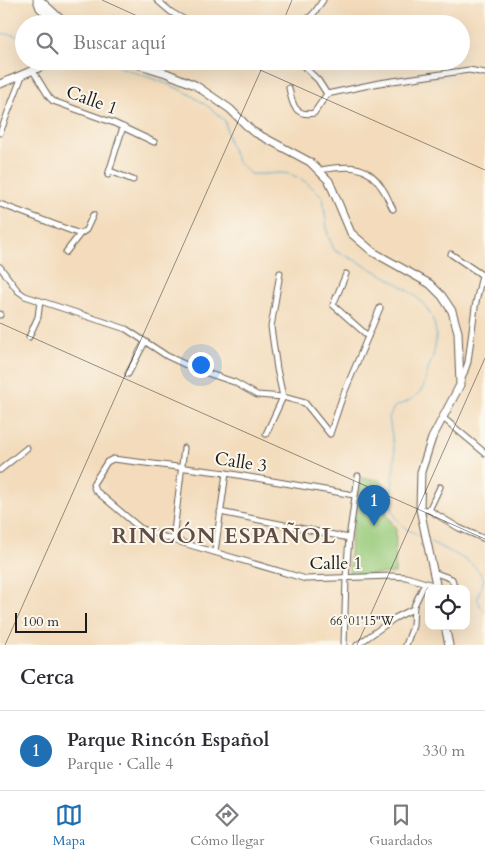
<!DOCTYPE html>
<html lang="es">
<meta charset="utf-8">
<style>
:root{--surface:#fff;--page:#f7f7f7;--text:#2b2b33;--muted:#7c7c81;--line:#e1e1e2;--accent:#1f6fb2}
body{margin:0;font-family:Cardo,serif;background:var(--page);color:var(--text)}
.controls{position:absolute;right:15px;bottom:15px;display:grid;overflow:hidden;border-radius:10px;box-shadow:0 5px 20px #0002}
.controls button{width:45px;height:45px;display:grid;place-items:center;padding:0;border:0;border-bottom:1px solid var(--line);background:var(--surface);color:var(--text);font:25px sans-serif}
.scale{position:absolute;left:15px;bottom:12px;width:72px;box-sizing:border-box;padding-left:5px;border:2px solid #1c1c1c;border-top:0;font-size:14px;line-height:18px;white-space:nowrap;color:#1c1c1c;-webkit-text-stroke:4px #fbf7ec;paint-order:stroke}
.you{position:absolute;left:200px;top:364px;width:18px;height:18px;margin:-12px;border:4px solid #fff;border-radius:50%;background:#1a73e8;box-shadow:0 0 0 8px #1a73e833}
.badge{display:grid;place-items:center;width:32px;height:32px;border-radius:50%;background:var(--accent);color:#fff;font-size:16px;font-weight:700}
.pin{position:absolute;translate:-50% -41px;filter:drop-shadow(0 1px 2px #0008)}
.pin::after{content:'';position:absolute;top:26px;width:18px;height:15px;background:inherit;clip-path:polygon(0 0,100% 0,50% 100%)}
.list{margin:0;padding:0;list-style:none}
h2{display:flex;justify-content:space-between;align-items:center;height:65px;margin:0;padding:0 20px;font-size:21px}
h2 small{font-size:16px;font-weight:400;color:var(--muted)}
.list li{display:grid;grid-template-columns:32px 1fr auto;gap:15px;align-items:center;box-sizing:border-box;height:80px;padding:0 20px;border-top:1px solid var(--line)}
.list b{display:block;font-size:19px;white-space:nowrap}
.list p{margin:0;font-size:16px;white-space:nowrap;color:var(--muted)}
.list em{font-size:16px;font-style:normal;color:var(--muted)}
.icon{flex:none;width:28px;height:28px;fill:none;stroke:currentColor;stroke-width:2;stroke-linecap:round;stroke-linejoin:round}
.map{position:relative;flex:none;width:485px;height:645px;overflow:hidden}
.search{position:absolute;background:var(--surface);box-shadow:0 5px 20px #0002;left:15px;right:15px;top:15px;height:55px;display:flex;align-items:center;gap:12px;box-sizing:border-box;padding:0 18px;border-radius:28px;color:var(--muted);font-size:19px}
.sheet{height:145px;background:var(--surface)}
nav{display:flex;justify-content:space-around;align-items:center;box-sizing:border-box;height:70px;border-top:1px solid var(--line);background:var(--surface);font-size:14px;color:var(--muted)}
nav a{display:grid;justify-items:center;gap:2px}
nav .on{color:var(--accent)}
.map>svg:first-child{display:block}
.green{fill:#99cb7c;stroke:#5a744c}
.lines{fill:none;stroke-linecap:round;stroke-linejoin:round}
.stream{stroke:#50a9ce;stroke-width:1}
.street-casing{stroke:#675f54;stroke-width:7}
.secondary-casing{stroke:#675f54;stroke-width:9}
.street{stroke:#fff;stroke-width:5}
.secondary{stroke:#fff;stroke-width:7}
.ticks{fill:none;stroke:#1c1c1c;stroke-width:1;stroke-opacity:0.45}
.labels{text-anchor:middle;stroke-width:4;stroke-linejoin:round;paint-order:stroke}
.street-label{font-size:18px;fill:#1c1c1c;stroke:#fbf7ec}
.district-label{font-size:22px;font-weight:bold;letter-spacing:1px;fill:#604e46;stroke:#fbf7ec}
.ticks-label{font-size:12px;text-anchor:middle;fill:#1c1c1c;stroke:#fbf7ec;stroke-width:4;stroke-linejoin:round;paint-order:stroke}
</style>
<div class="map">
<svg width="485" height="645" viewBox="0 0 485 645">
<rect width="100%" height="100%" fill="#fbf7ec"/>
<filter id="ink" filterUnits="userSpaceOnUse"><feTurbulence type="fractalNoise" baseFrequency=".02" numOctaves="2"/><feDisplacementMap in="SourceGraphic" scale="10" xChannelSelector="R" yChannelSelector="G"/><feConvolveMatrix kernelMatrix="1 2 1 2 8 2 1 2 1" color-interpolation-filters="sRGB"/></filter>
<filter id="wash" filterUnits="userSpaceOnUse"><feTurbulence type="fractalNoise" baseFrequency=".0096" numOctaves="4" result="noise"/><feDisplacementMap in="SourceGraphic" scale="20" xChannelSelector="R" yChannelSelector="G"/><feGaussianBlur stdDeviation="1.12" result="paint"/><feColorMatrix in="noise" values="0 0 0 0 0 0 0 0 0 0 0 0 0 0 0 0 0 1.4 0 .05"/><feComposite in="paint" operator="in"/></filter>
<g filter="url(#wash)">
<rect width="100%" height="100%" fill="#f3dbbb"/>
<path class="green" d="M362,478L380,480L383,483L386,513L396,529L395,573L353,575L349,572L351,539Z"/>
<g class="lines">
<g class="stream">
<path d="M0,33L24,37"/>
<path d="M103,61L165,83L186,92L209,107L225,121L229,142L237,161L250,174C261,175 272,173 282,173C299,174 312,187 323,197L328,236L335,251C350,257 364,265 379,273C420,295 450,316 429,367C426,374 426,383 422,389C416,399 404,403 394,407L389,418L395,454L391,503L395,517L405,528L422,537"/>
<path d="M431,542C450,553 474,559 484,579C480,594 472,599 485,612"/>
</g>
</g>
</g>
<g filter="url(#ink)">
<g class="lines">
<g class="street-casing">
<g id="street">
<path d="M157,0L171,12L192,24"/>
<path d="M294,24C312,19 313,15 323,0"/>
<path d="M254,61L256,63"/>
<path d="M298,61L318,80L327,94"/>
<path d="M33,71L49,97L53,101L114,123L154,142"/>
<path d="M289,88C292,104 295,117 314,113L327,94"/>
<path d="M327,94L379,83L469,70L485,73"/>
<path d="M0,133L22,76"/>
<path d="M320,170C346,166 366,162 382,188C387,195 389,202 393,209"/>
<path d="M110,171L133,180"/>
<path d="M108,175L123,127"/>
<path d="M0,204L80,234L86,230L93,215"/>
<path d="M66,252L80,234"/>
<path d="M451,254L482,275"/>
<path d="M0,267L18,291L25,296L126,329L167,356L195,369L234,382L257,395L283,397L305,403L330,434L342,398L380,308"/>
<path d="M346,274L333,305L368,336"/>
<path d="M0,314V315"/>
<path d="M29,337L38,317L40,301"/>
<path d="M128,374L145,342"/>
<path d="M461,382L468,362L475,307L482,275"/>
<path d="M442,417L485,453"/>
<path d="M266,434L283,397L277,369L271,327L280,273"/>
<path d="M0,470L27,448"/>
<path d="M354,495L226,473L113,459L107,462L93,484L95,490L140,528L173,540L306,579L392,576L406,577L436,586"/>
<path d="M420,509L429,510L459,528L485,539"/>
<path d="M429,510L440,487"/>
<path d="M220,512L349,538"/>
<path d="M173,540L184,448"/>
<path d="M215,552L226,473"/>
<path d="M433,572L452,579L455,589"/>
<path d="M344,645L346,578L349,538L358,476"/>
<path d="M357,645L395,618L413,609"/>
<path d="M406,645L413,626L414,606L425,583"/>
</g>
</g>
<g class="secondary-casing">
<g id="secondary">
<path d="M37,0L40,8L57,24"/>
<path d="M40,0L66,24"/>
<path d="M127,61L166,73L195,85L230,109L252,131L310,162L329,181L351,233L373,252L430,284L442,296L452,311L458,332L460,385L432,438L421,472L420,509L437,589"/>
<path d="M0,84L55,61"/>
<path d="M445,626L449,645"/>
</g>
</g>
<use href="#street" class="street"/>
<use href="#secondary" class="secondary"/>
</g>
</g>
<path class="ticks" d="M102,0L155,24M282,24L292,0M240,61L485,170M0,323L485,539M5,645L265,61M357,645L485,358"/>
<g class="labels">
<g class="street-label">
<text transform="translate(92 100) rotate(20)" y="6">Calle 1</text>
<text transform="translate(241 462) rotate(9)" y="6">Calle 3</text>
<text x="336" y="569">Calle 1</text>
</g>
<g class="district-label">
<text x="224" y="543">RINCÓN ESPAÑOL</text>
</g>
</g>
<g class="ticks-label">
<text x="362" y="625">66°01'15"W</text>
</g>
</svg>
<div class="controls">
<button><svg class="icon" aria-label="locate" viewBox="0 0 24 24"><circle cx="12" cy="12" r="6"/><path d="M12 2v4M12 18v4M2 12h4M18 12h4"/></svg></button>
</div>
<div class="scale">100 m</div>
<div class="you"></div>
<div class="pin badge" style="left:374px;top:526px">1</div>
<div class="search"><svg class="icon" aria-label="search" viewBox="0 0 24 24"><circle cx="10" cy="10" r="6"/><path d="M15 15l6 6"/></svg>Buscar aquí</div>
</div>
<section class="sheet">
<h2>Cerca<small></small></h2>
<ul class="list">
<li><span class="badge">1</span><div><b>Parque Rincón Español</b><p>Parque · Calle 4</p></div><em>330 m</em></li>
</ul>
</section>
<nav>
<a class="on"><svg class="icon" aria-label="map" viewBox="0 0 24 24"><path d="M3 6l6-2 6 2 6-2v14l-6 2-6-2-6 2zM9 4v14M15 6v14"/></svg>Mapa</a>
<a><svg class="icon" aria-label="directions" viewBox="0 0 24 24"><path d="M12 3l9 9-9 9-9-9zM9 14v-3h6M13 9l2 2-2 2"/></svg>Cómo llegar</a>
<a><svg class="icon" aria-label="saved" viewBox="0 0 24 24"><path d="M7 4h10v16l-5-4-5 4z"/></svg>Guardados</a>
</nav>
